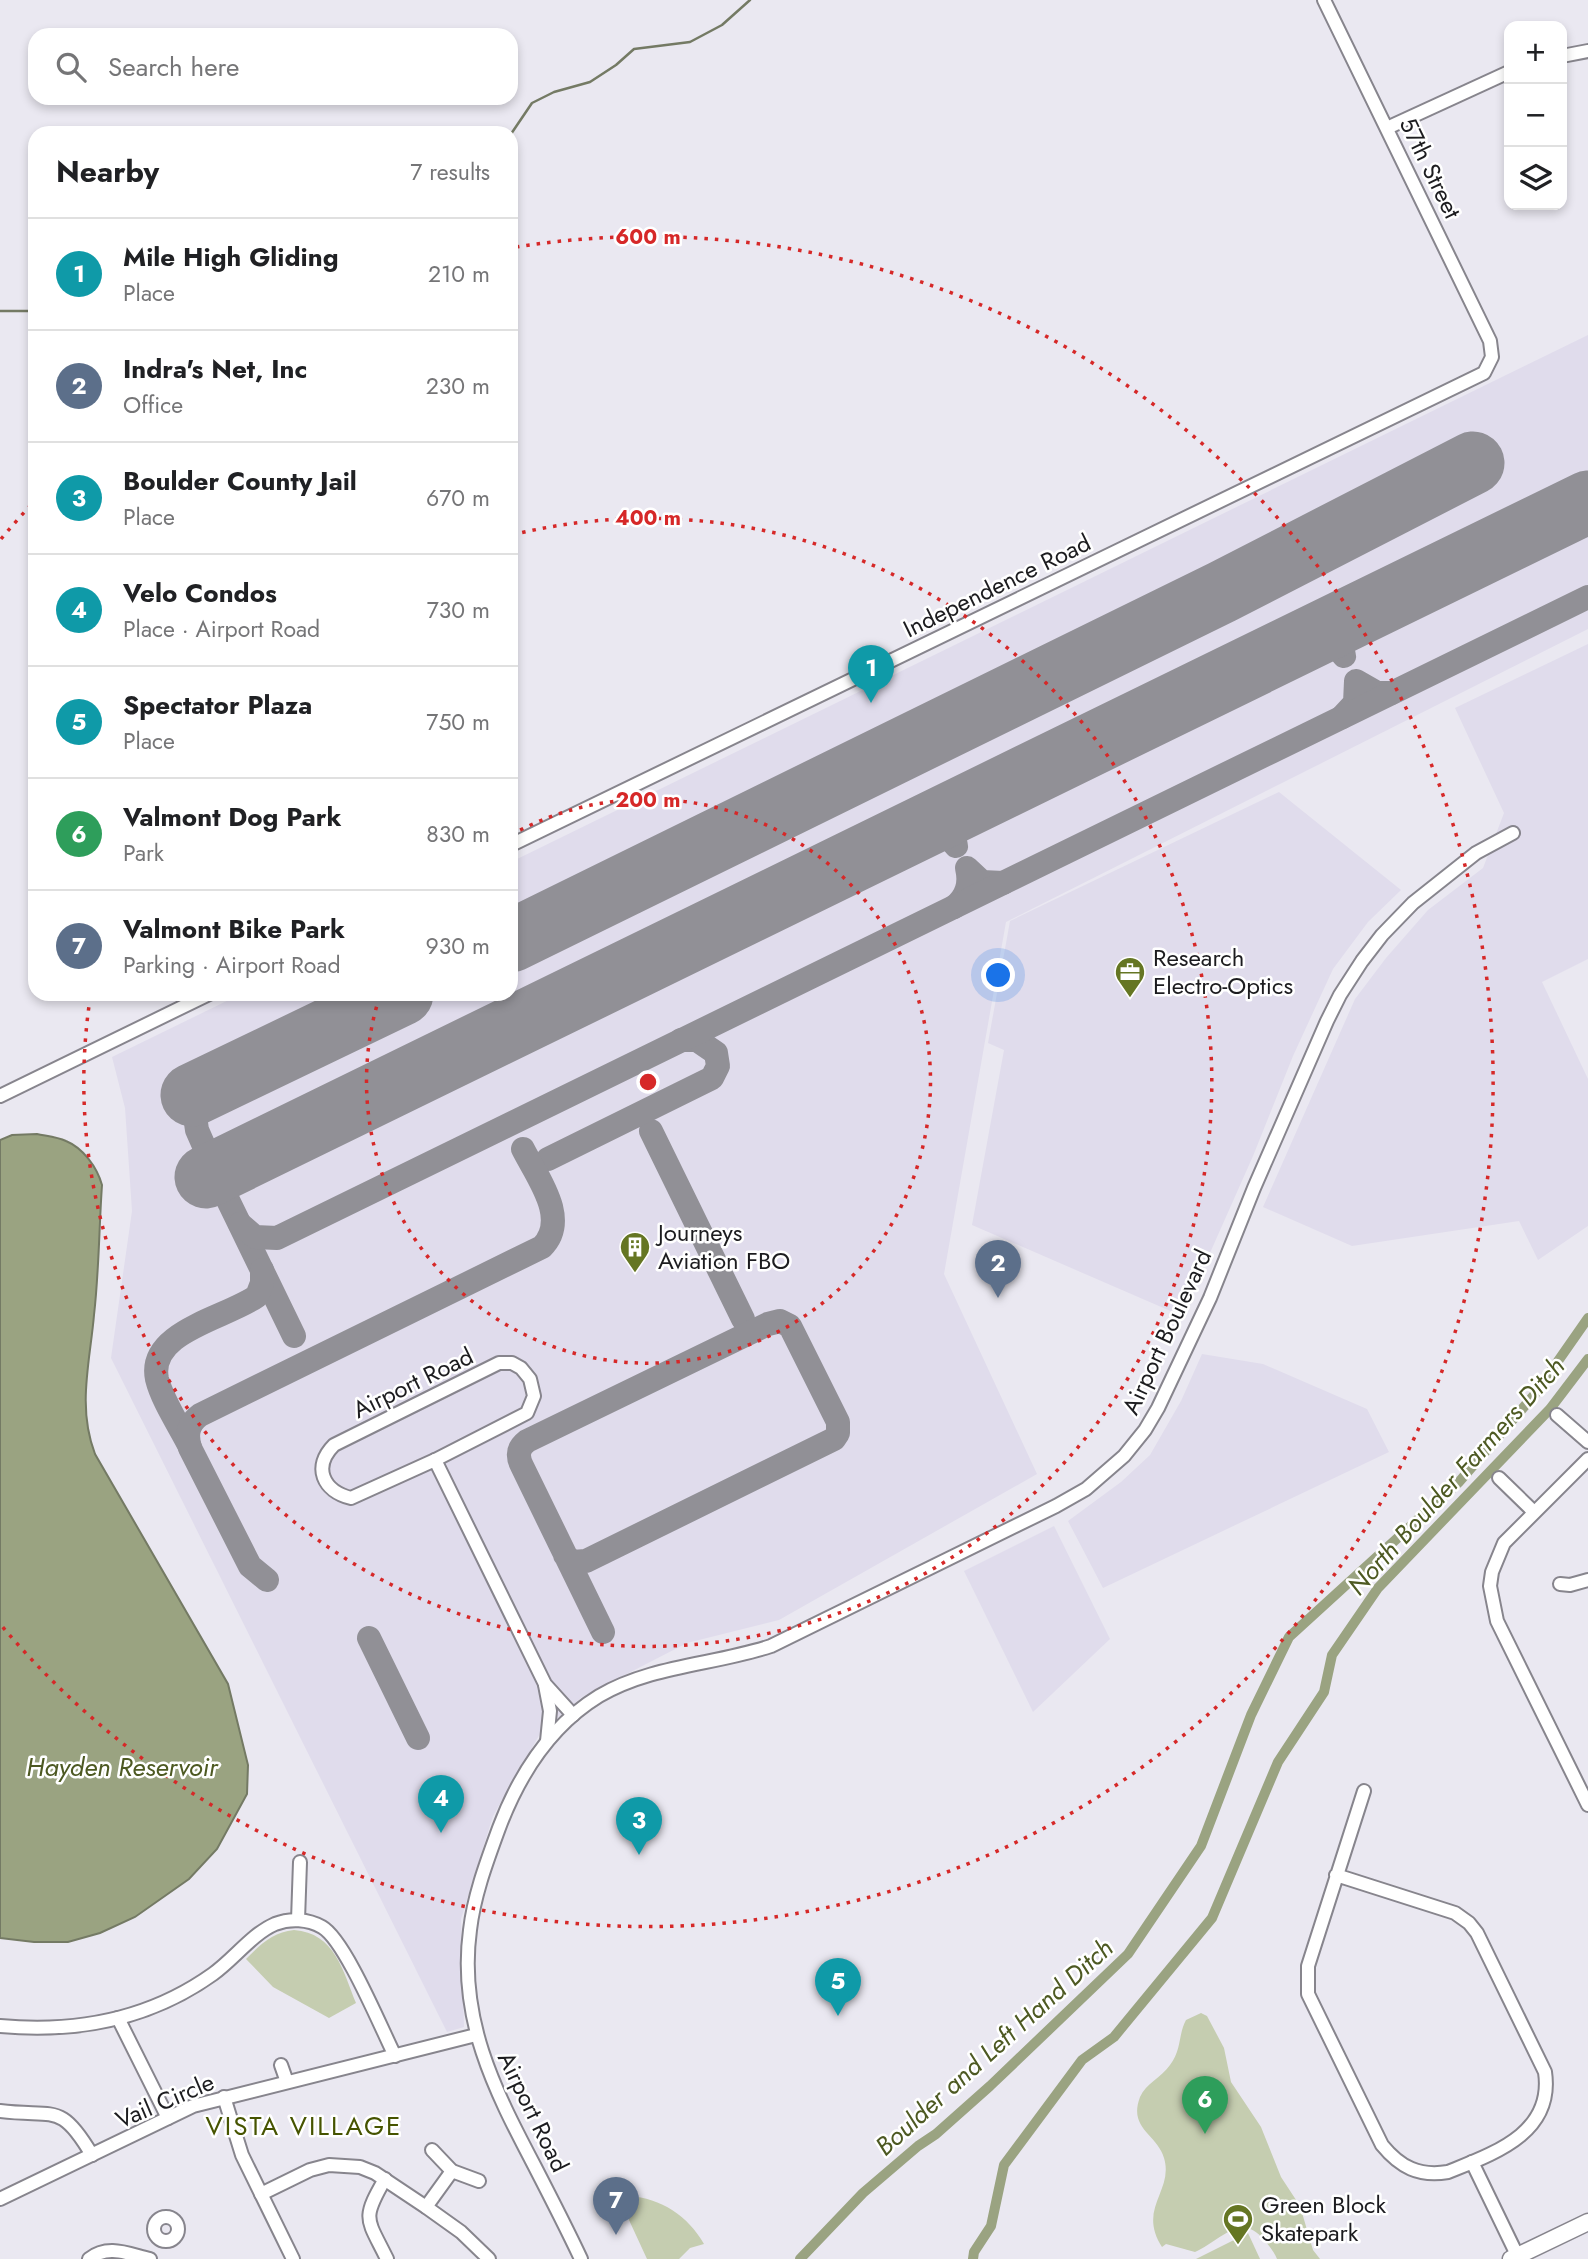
<!DOCTYPE html>
<meta charset="utf-8">
<style>
:root{--surface:#fff;--page:#f6f6f6;--text:#202124;--muted:#757577;--line:#e0e0e0;--accent:#ea580c}
body{margin:0;font-family:Jost,sans-serif;background:var(--page);color:var(--text)}
.controls{position:absolute;right:21px;top:21px;display:grid;overflow:hidden;border-radius:14px;box-shadow:0 4px 10px #0003}
.controls button{width:63px;height:63px;display:grid;place-items:center;padding:0;border:0;border-bottom:2px solid var(--line);background:var(--surface);color:var(--text);font:35px sans-serif}
.you{position:absolute;left:999px;top:976px;width:24px;height:24px;margin:-18px;border:5px solid #fff;border-radius:50%;background:#1a73e8;box-shadow:0 0 0 10px #1a73e833}
.badge{display:grid;place-items:center;width:46px;height:46px;border-radius:50%;background:var(--accent);color:#fff;font-size:23px;font-weight:700}
.pin{position:absolute;translate:-50% -58px;filter:drop-shadow(0 2px 4px #0008)}
.pin::after{content:'';position:absolute;top:37px;width:24px;height:21px;background:inherit;clip-path:polygon(0 0,100% 0,50% 100%)}
.list{margin:0;padding:0;list-style:none}
h2{display:flex;justify-content:space-between;align-items:center;height:91px;margin:0;padding:0 28px;font-size:30px}
h2 small{font-size:23px;font-weight:400;color:var(--muted)}
.list li{display:grid;grid-template-columns:46px 1fr auto;gap:21px;align-items:center;box-sizing:border-box;height:112px;padding:0 28px;border-top:2px solid var(--line)}
.list b{display:block;font-size:26px;white-space:nowrap}
.list p{margin:0;font-size:23px;white-space:nowrap;color:var(--muted)}
.list em{font-size:23px;font-style:normal;color:var(--muted)}
.icon{flex:none;width:38px;height:38px;fill:none;stroke:currentColor;stroke-width:2;stroke-linecap:round;stroke-linejoin:round}
.map{position:relative;flex:none;width:1588px;height:2259px;overflow:hidden}
.search{position:absolute;background:var(--surface);box-shadow:0 4px 10px #0003;left:28px;top:28px;width:490px;height:77px;display:flex;align-items:center;gap:18px;box-sizing:border-box;padding:0 24px;border-radius:21px;color:var(--muted);font-size:26px}
.panel{position:absolute;background:var(--surface);box-shadow:0 4px 10px #0003;left:28px;top:126px;width:490px;height:875px;border-radius:21px}
.map>svg:first-child{display:block}
.built{fill:#e0dcec}
.green{fill:#c5cdb0}
.water{fill:#9aa381;stroke:#747a64;stroke-width:2}
.lines{fill:none;stroke-linecap:round;stroke-linejoin:round}
.stream{stroke:#747a64;stroke-width:2.5}
.canal{stroke:#9aa381;stroke-width:10}
.taxiway{stroke:#919096;stroke-width:24}
.runway{stroke:#919096;stroke-width:63}
.minor-casing{stroke:#87858d;stroke-width:16}
.major-casing{stroke:#87858d;stroke-width:19}
.minor{stroke:#fff;stroke-width:12}
.major{stroke:#fff;stroke-width:16}
.ring{fill:none;stroke:#d62828;stroke-width:3.5;stroke-dasharray:3.5 7}
.labels{text-anchor:middle;stroke-width:5;stroke-linejoin:round;paint-order:stroke}
.street-label{font-size:24px;fill:#1c1c1f;stroke:#fff}
.poi-label{font-size:24px;fill:#1c1c1f;stroke:#fff;text-anchor:start}
.water-label{font-size:26px;font-style:italic;fill:#4d5922;stroke:#fff}
.neighbourhood-label{font-size:26px;letter-spacing:2px;fill:#465400;stroke:#fff}
.centre{fill:#d62828;stroke:#fff;stroke-width:3.5}
.ring-label{font-size:21px;text-anchor:middle;font-weight:bold;fill:#d62828;stroke:#fff;stroke-width:5;stroke-linejoin:round;paint-order:stroke}
</style>
<div class="map">
<svg width="1588" height="2259" viewBox="0 0 1588 2259">
<rect width="100%" height="100%" fill="#eae8f1"/>
<g class="built">
<path d="M1588,335V629L1006,922L944,1274L1037,1474L779,1620L687,1643L582,1697L541,1732L493,1816L461,1919L464,2027L447,2032L111,1358L132,1211L125,1108L112,1057L241,994H511V862Z"/>
<path d="M1588,644V959L1542,982L1588,1079V1226L1538,1260L1519,1221L1352,1246L1263,1207L1355,999L1386,958L1428,910L1483,868L1504,813L1455,708Z"/>
<path d="M1279,792L1401,890L1368,922L1333,969L1293,1056L1253,1156L1182,1316L972,1225L1004,1050L988,1043L1010,921Z"/>
<path d="M1202,1354L1263,1364L1367,1409L1389,1452L1103,1588L1068,1521L1121,1482L1150,1455L1181,1401Z"/>
<path d="M1054,1526L1110,1639L1033,1712L964,1571Z"/>
</g>
<g class="green">
<path d="M294,1930C335,1933 343,1971 356,2003L329,2018L273,1987L246,1959C261,1944 273,1932 294,1930Z"/>
<path d="M1201,2013L1207,2016L1224,2048L1231,2082L1261,2127L1281,2177L1300,2206L1313,2250L1320,2259H1277C1274,2251 1269,2246 1264,2240C1241,2211 1220,2241 1195,2252L1166,2244L1162,2247C1137,2208 1174,2191 1164,2158C1157,2134 1128,2129 1140,2097C1146,2083 1161,2078 1170,2065C1182,2049 1178,2035 1186,2020Z"/>
<path d="M629,2196C661,2198 688,2216 704,2244L690,2248L679,2259H647L629,2220Z"/>
<path d="M1248,2233L1260,2259H1196Z"/>
</g>
<path class="water" d="M37,1134C46,1136 57,1137 66,1141C83,1148 97,1167 102,1185C99,1228 99,1272 94,1315C90,1362 77,1407 95,1454L228,1684L248,1765L247,1794L217,1849L189,1879L135,1917L100,1933L68,1942H34L0,1938V1140L12,1135Z"/>
<g class="lines">
<g class="stream">
<path d="M511,134L532,103L554,92L590,82L616,65L634,49L690,42L722,25L750,0"/>
<path d="M0,311H35"/>
</g>
<g class="canal">
<path d="M800,2259L863,2193L918,2146L936,2134L990,2086L1128,1954L1201,1846L1251,1715L1289,1637L1459,1482L1535,1394L1588,1318"/>
<path d="M973,2259L974,2252L991,2226L1004,2165L1082,2060L1114,2037L1212,1918L1278,1762L1324,1692L1332,1655L1378,1588L1550,1409L1588,1359"/>
</g>
<g class="taxiway">
<path d="M1300,643C1319,638 1332,640 1344,656C1339,638 1345,626 1359,614"/>
<path d="M1342,717L1355,703L1356,681L1377,693H1391"/>
<path d="M913,832C932,828 944,830 956,846C951,827 957,817 970,804"/>
<path d="M954,907C967,897 971,884 967,868L982,882L1003,883"/>
<path d="M192,1095L197,1130L225,1194"/>
<path d="M651,1131L743,1319"/>
<path d="M246,1158C233,1168 226,1177 225,1194L294,1336"/>
<path d="M548,1159L712,1078L718,1066L716,1053L697,1040H681"/>
<path d="M240,1224L255,1237L277,1238L1588,597"/>
<path d="M190,1447C180,1427 162,1400 157,1379C147,1331 227,1318 257,1296L262,1283V1270"/>
<path d="M565,1555L572,1562L586,1561L834,1439L838,1433V1422L790,1326L780,1321L768,1324L527,1441C518,1448 517,1456 522,1466L603,1632"/>
<path d="M267,1580L250,1566L190,1448C186,1434 188,1424 200,1415L542,1247C570,1219 537,1177 523,1149"/>
<path d="M369,1638L418,1738"/>
</g>
<g class="runway">
<path d="M511,941L1222,592L1473,463"/>
<path d="M192,1095L402,994"/>
<path d="M206,1177L1588,502"/>
</g>
<g class="minor-casing">
<g id="minor">
<path d="M1562,56L1588,51"/>
<path d="M1387,128L1509,72"/>
<path d="M511,845L1484,373L1492,357L1490,341L1324,0"/>
<path d="M0,1096L209,994"/>
<path d="M499,1363H512L521,1368L530,1379L534,1396L527,1413L435,1460L351,1498C323,1491 312,1467 334,1445Z"/>
<path d="M1557,1415L1588,1442"/>
<path d="M1588,1459L1504,1543L1492,1572L1490,1586L1497,1621L1588,1805"/>
<path d="M435,1460L545,1684L573,1715"/>
<path d="M1499,1478L1534,1512"/>
<path d="M1560,1584L1570,1585L1588,1580"/>
<path d="M545,1685L550,1711L547,1741"/>
<path d="M1336,1875L1455,1913L1469,1923L1477,1933L1545,2072C1554,2133 1495,2153 1448,2172C1419,2177 1400,2167 1382,2145L1308,1994V1966L1364,1791"/>
<path d="M298,1920L300,1862"/>
<path d="M118,2018L168,2118"/>
<path d="M0,2026C76,2033 150,2019 213,1974C234,1959 252,1934 275,1924C290,1918 308,1919 322,1927C345,1940 381,2028 395,2056"/>
<path d="M281,2065L287,2082"/>
<path d="M224,2097L242,2155L293,2259"/>
<path d="M0,2111C55,2118 60,2101 92,2155"/>
<path d="M432,2150L452,2171L479,2181"/>
<path d="M1472,2162L1519,2259"/>
<path d="M385,2179C361,2220 367,2218 387,2259"/>
<path d="M261,2194L310,2170L329,2165L360,2167L375,2173L426,2207L461,2232L489,2259"/>
<path d="M0,2199L193,2106L476,2035"/>
<path d="M426,2207L452,2171"/>
<circle cx="166" cy="2229" r="12"/>
<path d="M89,2259C108,2244 128,2254 150,2259"/>
<path d="M581,2259C566,2227 550,2196 534,2165C494,2089 458,2018 470,1930C474,1895 487,1861 499,1828C519,1775 550,1726 599,1696C652,1665 714,1665 771,1646L1056,1506L1086,1489L1124,1456L1145,1430L1158,1408L1210,1298L1254,1188L1327,1021L1340,995L1362,961L1382,935L1413,903L1476,853L1513,833"/>
</g>
</g>
<g class="major-casing">
<path id="major" d="M1511,2259L1588,2222"/>
</g>
<use href="#minor" class="minor"/>
<use href="#major" class="major"/>
</g>
<g class="ring">
<path d="M511 835A282 282 0 1 1 380 995"/>
<path d="M512 535A564 564 0 1 1 90 999"/>
<path d="M1 539A845 845 0 0 1 30 506M516 247A845 845 0 1 1 1 1625"/>
</g>
<defs>
<g id="office-pin" transform="scale(1.575)"><path d="M0 17L-7.5 6A9.5 9.5 0 1 1 7.5 6Z" fill="#657623" stroke="#fff"/><path d="M-6-3h4V-5.5h4V-3h4V5H-6ZM-1-4.5V-3h2v-1.5ZM-6 0V1H6V0Z" fill="#fff"/></g>
<g id="building-pin" transform="scale(1.575)"><path d="M0 17L-7.5 6A9.5 9.5 0 1 1 7.5 6Z" fill="#657623" stroke="#fff"/><path d="M-4-6H4V6H1V3H-1V6H-4ZM-2.5-4.3h1.7v1.8h-1.7ZM.8-4.3h1.7v1.8H.8ZM-2.5-1h1.7V.8h-1.7ZM.8-1h1.7V.8H.8Z" fill="#fff"/></g>
<g id="stadium-pin" transform="scale(1.575)"><path d="M0 17L-7.5 6A9.5 9.5 0 1 1 7.5 6Z" fill="#657623" stroke="#fff"/><path d="M0-5a6.5 5 0 1 0 0 10a6.5 5 0 1 0 0-10ZM-3.5-1.8h7v3.6h-7Z" fill="#fff"/></g>
</defs>
<g fill-rule="evenodd">
<use href="#office-pin" x="1130" y="972"/>
<use href="#building-pin" x="635" y="1247"/>
<use href="#stadium-pin" x="1238" y="2219"/>
</g>
<g class="labels">
<g class="street-label">
<text transform="translate(1430 168) rotate(64)" y="8">57th Street</text>
<text transform="translate(997 586) rotate(-26)" y="8">Independence Road</text>
<text transform="translate(1167 1332) rotate(-65)" y="8">Airport Boulevard</text>
<text transform="translate(413 1383) rotate(-26)" y="8">Airport Road</text>
<text transform="translate(165 2101) rotate(-23)" y="8">Vail Circle</text>
<text transform="translate(533 2112) rotate(64)" y="8">Airport Road</text>
</g>
<g class="poi-label">
<text x="1153" y="966">Research<tspan x="1153" dy="28">Electro-Optics</tspan></text>
<text x="658" y="1241">Journeys<tspan x="658" dy="28">Aviation FBO</tspan></text>
<text x="1261" y="2213">Green Block<tspan x="1261" dy="28">Skatepark</tspan></text>
</g>
<g class="water-label">
<text transform="translate(1456 1476) rotate(-48)" y="9">North Boulder Farmers Ditch</text>
<text x="122" y="1776">Hayden Reservoir</text>
<text transform="translate(994 2047) rotate(-42)" y="9">Boulder and Left Hand Ditch</text>
</g>
<g class="neighbourhood-label">
<text x="304" y="2135">VISTA VILLAGE</text>
</g>
</g>
<circle cx="648" cy="1082" r="10" class="centre"/>
<g class="ring-label">
<text x="648" y="244">600 m</text>
<text x="648" y="525">400 m</text>
<text x="648" y="807">200 m</text>
</g>
</svg>
<div class="controls">
<button>+</button>
<button>−</button>
<button><svg class="icon" aria-label="layers" viewBox="0 0 24 24"><path d="M12 4l9 5-9 5-9-5zM3 14l9 5 9-5"/></svg></button>
</div>
<div class="you"></div>
<div class="pin badge" style="left:871px;top:703px;background:#0f9aa8">1</div>
<div class="pin badge" style="left:998px;top:1298px;background:#5c6f8a">2</div>
<div class="pin badge" style="left:639px;top:1855px;background:#0f9aa8">3</div>
<div class="pin badge" style="left:441px;top:1833px;background:#0f9aa8">4</div>
<div class="pin badge" style="left:838px;top:2016px;background:#0f9aa8">5</div>
<div class="pin badge" style="left:1205px;top:2134px;background:#2e9e5b">6</div>
<div class="pin badge" style="left:616px;top:2235px;background:#5c6f8a">7</div>
<div class="search"><svg class="icon" aria-label="search" viewBox="0 0 24 24"><circle cx="10" cy="10" r="6"/><path d="M15 15l6 6"/></svg>Search here</div>
<section class="panel">
<h2>Nearby<small>7 results</small></h2>
<ul class="list">
<li><span class="badge" style="background:#0f9aa8">1</span><div><b>Mile High Gliding</b><p>Place</p></div><em>210 m</em></li>
<li><span class="badge" style="background:#5c6f8a">2</span><div><b>Indra's Net, Inc</b><p>Office</p></div><em>230 m</em></li>
<li><span class="badge" style="background:#0f9aa8">3</span><div><b>Boulder County Jail</b><p>Place</p></div><em>670 m</em></li>
<li><span class="badge" style="background:#0f9aa8">4</span><div><b>Velo Condos</b><p>Place · Airport Road</p></div><em>730 m</em></li>
<li><span class="badge" style="background:#0f9aa8">5</span><div><b>Spectator Plaza</b><p>Place</p></div><em>750 m</em></li>
<li><span class="badge" style="background:#2e9e5b">6</span><div><b>Valmont Dog Park</b><p>Park</p></div><em>830 m</em></li>
<li><span class="badge" style="background:#5c6f8a">7</span><div><b>Valmont Bike Park</b><p>Parking · Airport Road</p></div><em>930 m</em></li>
</ul>
</section>
</div>
